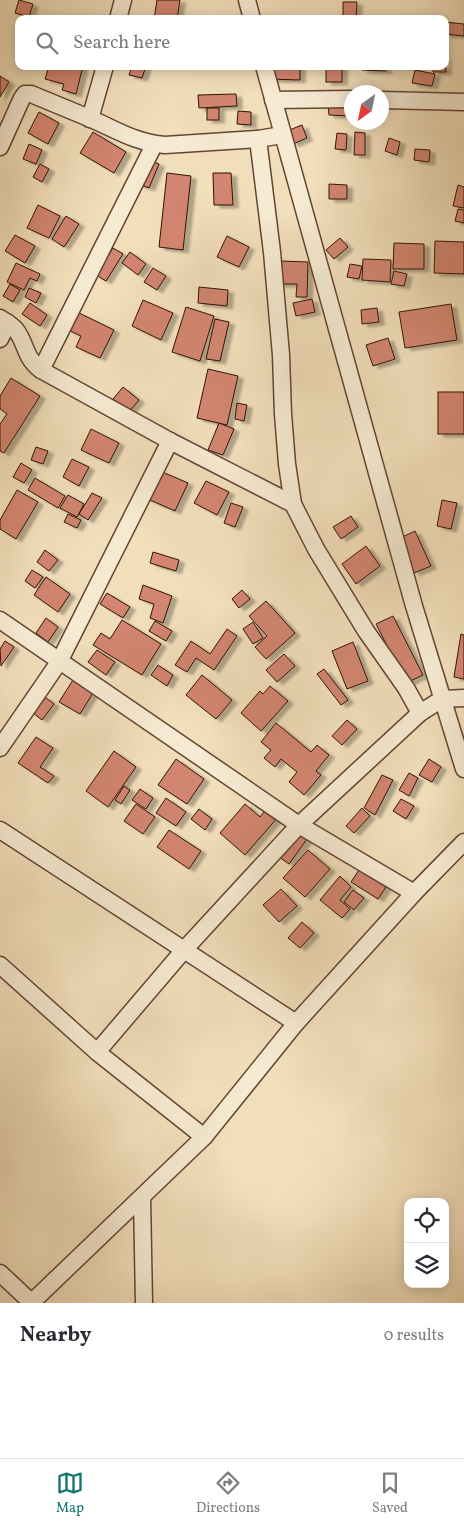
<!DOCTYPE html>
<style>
:root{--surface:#fff;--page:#f2f2f3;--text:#2b2b33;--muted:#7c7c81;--line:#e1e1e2;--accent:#0f766e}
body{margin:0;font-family:Vollkorn,serif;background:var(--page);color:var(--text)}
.controls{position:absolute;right:15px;bottom:15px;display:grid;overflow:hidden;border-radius:10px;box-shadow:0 2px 12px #0003}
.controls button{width:45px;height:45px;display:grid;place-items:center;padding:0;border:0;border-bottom:1px solid var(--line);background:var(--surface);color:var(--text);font:25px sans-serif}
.compass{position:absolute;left:344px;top:85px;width:45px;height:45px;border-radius:50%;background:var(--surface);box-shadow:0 2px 12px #0003;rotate:213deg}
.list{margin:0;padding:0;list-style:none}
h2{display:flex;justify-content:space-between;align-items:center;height:65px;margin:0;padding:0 20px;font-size:21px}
h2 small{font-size:16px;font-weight:400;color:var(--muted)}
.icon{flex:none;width:28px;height:28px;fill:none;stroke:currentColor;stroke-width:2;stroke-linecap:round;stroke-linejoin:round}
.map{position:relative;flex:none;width:464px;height:1303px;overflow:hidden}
.search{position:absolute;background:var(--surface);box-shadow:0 2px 12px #0003;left:15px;right:15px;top:15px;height:55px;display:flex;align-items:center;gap:12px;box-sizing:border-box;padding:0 18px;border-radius:10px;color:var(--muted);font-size:19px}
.sheet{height:155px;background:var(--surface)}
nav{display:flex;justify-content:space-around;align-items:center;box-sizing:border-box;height:70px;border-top:1px solid var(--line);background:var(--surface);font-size:14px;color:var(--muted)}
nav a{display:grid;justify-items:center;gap:2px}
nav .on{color:var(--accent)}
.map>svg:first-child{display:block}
.building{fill:#d2856f;stroke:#321205;filter:url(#shadow)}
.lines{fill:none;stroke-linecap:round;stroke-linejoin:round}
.street-casing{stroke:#624532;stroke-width:19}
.street{stroke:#f6ead2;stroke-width:16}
</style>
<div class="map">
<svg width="464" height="1303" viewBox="0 0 464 1303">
<defs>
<filter id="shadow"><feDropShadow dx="5.5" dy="3" stdDeviation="1" flood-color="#0004"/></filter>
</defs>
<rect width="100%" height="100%" fill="#f1deba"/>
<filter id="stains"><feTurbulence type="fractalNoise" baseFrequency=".004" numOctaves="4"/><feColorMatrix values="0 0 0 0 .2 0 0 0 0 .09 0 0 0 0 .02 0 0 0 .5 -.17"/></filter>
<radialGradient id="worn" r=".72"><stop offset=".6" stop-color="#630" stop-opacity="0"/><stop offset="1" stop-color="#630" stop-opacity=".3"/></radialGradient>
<g class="building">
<path d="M19,0L33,4L29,17L15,13Z"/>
<path d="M157,0H180L177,19H154Z"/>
<path d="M343,2H357L356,18H343Z"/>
<path d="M445,22L464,24V36L445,34Z"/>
<path d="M445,57L446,72H433V66H445Z"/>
<path d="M49,66H83L76,94L62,90L64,84L45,79Z"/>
<path d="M132,66H146L142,78L129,75Z"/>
<path d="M269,66H300V80L268,79Z"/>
<rect x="326" y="66" width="16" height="16"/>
<path d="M362,66H386V71L362,70Z"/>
<path d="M415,70L435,74L432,86L412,83Z"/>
<path d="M0,76L9,82L0,97Z"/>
<path d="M236,94L237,106L199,108L198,95Z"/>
<path d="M328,104H352V116L329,115Z"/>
<rect x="207" y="108" width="12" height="12"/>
<path d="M238,111L251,112V125L237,124Z"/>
<path d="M39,112L59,123L48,144L28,133Z"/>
<path d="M302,125L307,138L293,144L287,131Z"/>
<path d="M93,132L126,152L114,173L80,153Z"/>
<path d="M355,132L365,133V155H354Z"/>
<path d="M337,133L347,134L346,150L335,149Z"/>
<path d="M389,138L400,142L397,155L385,151Z"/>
<path d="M29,144L42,150L36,164L23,159Z"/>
<path d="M415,149L430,150L429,162L414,160Z"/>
<path d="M146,159L159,164L149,188L136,183Z"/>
<path d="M40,164L49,169L42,182L33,177Z"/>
<path d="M167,173L191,176L183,250L159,247Z"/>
<path d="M213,173H231L233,205H214Z"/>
<path d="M329,184L347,185V199H329Z"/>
<path d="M458,185L464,187V208L453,206Z"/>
<path d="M38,205L60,216L49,238L27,228Z"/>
<path d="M458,209L464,210V223L455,221Z"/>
<path d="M66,216L79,224L64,247L52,239Z"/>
<path d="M15,235L35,246L25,263L5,251Z"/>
<path d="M227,236L249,247L239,267L217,257Z"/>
<path d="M340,238L348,247L334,259L326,250Z"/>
<path d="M435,241L464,242V274L434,273Z"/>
<path d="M394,243L424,244V269H393Z"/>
<path d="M113,248L123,254L106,281L96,275Z"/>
<path d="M130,252L146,264L138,275L122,263Z"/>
<path d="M363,259L391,260L390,282L362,280Z"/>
<path d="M280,261L308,262L307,297H296L297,284H279Z"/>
<path d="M16,263L40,274L37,281L30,278L24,290L7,282Z"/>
<path d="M350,264L362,266L359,279L347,277Z"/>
<path d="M153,268L166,276L157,290L144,282Z"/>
<path d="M394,271L407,274L404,286L391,284Z"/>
<path d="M10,284L20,290L13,302L3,296Z"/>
<path d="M199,287L228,290L227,306L198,303Z"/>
<path d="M29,288L41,293L36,303L25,297Z"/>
<path d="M312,299L315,312L296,316L293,303Z"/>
<path d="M143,300L173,313L161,340L132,326Z"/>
<path d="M30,303L47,315L40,326L22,314Z"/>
<path d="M451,304L457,340L405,348L399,312Z"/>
<path d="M186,307L214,316L200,361L172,352Z"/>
<path d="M377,308L379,322L362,324L361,310Z"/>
<path d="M77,312L114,330L100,358L76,347L81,336L68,330Z"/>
<path d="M215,319L229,322L220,361L206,359Z"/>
<path d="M388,338L395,359L373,366L366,345Z"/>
<path d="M208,369L238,376L227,425L197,418Z"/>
<path d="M11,378L40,396L4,453L0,451V424L7,414L0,409V396Z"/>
<path d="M123,387L139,400L129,412L113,399Z"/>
<rect x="438" y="392" width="26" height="42"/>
<path d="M237,403L247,405L244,421L235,419Z"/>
<path d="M219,423L234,429L223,455L208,450Z"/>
<path d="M91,429L119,443L109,463L81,450Z"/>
<path d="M36,447L48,451L43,464L31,460Z"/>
<path d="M72,459L89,467L79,486L63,477Z"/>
<path d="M21,463L32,470L24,483L13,477Z"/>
<path d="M153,468L188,483L175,511L141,496Z"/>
<path d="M35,478L65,496L58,508L28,490Z"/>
<path d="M206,481L229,492L217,515L194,503Z"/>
<path d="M17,490L38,502L16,539L0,529V520Z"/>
<path d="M92,493L102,498L88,520L79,514Z"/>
<path d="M68,495L84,504L77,517L60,508Z"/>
<path d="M442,500L457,503L451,529L437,526Z"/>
<path d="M231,503L243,507L235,527L224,523Z"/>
<path d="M68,514L81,520L77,528L64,522Z"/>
<path d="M351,516L358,527L341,539L333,527Z"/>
<path d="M415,531L431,566L414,573L398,539Z"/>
<path d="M366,546L380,566L356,584L342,564Z"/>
<path d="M45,550L58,560L49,571L37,562Z"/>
<path d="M153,552L179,560L176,571L150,563Z"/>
<path d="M32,570L43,577L35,588L25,581Z"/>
<path d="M46,577L70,594L58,612L34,595Z"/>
<path d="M143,585L172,596L163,623L150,618L154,604L139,599Z"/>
<path d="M242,590L250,599L239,608L232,599Z"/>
<path d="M107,593L130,607L123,618L100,604Z"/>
<path d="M266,601L295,633L266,659L255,647L267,636L249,616Z"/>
<path d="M393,616L423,675L406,683L376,624Z"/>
<path d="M46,618L58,627L48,642L36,633Z"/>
<path d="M122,620L161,644L142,675L93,645L101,633L110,639Z"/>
<path d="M155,621L172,631L166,641L149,631Z"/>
<path d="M253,622L263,638L253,644L243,629Z"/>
<path d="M227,629L237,636L214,670L196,658L187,672L175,665L191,641L210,654Z"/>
<path d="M461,634L464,635V679L454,677Z"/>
<path d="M5,641L14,647L1,666L0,649Z"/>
<path d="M353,642L368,681L347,689L332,651Z"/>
<path d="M97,650L115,662L106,675L88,662Z"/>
<path d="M284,654L295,666L277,682L266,670Z"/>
<path d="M158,665L173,675L167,686L151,675Z"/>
<path d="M324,669L348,700L341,705L317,674Z"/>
<path d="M202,675L232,700L216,719L186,695Z"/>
<path d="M73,680L93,693L80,714L59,702Z"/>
<path d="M270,686L288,701L261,731L241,713L260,691L263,694Z"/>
<path d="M45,697L54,704L42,720L33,713Z"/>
<path d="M347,720L357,729L342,745L332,736Z"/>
<path d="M276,723L311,752L317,745L329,755L316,771L321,775L304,795L289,782L297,772L281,759L275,767L264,758L271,750L261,742Z"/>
<path d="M36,737L53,748L40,767L54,776L48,783L18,763Z"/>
<path d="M114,751L136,767L108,807L86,791Z"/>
<path d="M176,759L204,779L187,804L158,785Z"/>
<path d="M429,759L441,767L432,782L419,775Z"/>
<path d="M409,773L418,778L409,796L399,790Z"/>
<path d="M382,775L393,780L375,815L364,808Z"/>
<path d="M124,786L130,790L121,804L115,800Z"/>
<path d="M140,789L153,798L146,809L132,800Z"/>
<path d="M166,798L186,812L176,826L156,813Z"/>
<path d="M401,799L414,806L406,819L393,811Z"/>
<path d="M136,804L155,817L143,834L124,821Z"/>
<path d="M245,804L260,817L267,808L278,817L245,855L220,833Z"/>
<path d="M362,808L370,816L354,833L346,826Z"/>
<path d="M199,809L212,819L205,830L191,819Z"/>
<path d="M294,829L307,839L289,864L275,854Z"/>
<path d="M169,830L201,851L189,869L157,847Z"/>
<path d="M308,850L330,869L305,897L283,878Z"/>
<path d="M359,870L386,887L378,899L351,882Z"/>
<path d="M340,876L351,887L340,900L350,909L342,918L320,900Z"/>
<path d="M281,889L297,906L279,922L263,905Z"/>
<path d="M353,890L364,898L354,910L344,902Z"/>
<path d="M302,922L314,933L300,948L288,938Z"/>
</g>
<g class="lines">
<g class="street-casing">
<g id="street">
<path d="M247,0L252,19"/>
<path d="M118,19L123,0"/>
<path d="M264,66L414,606L464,769"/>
<path d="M273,100L352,99"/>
<path d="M382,100L464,102"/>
<path d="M90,119L105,66"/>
<path d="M258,139L272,252L281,355L283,414L287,464L293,504"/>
<path d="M0,147L22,98L25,94H31C50,102 70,110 89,118C115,129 136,143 165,145L258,139L282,135"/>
<path d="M0,318C5,321 12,325 16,330C27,345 24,357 41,370L170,441L293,504L316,549L366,631L406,688L420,713"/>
<path d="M0,339L8,323"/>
<path d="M41,370L154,145"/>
<path d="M0,620L299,825L414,893"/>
<path d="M0,748L59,662L170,441"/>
<path d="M0,830L296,1023"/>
<path d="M0,965L97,1052L204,1137"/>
<path d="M97,1052L184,950L299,825L420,713L442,699L464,698"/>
<path d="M142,1197L144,1303"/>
<path d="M0,1273L32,1303"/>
<path d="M31,1303L204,1137L296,1023L414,893L464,842"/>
</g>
</g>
<use href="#street" class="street"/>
</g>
<rect width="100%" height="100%" filter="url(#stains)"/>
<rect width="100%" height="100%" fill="url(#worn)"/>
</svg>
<div class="controls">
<button><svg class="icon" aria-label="locate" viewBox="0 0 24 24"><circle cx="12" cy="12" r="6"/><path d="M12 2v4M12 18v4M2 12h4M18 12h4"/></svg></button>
<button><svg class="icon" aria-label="layers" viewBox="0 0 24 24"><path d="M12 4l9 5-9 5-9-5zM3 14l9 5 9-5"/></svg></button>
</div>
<svg class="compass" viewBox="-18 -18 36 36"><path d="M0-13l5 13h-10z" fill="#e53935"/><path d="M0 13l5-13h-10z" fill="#7c7c81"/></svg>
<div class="search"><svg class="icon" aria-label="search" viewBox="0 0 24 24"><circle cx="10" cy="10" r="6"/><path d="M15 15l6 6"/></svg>Search here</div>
</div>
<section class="sheet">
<h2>Nearby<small>0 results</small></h2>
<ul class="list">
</ul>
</section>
<nav>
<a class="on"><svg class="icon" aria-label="map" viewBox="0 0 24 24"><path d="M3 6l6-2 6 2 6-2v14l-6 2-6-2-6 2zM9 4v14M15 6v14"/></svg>Map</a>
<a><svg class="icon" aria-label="directions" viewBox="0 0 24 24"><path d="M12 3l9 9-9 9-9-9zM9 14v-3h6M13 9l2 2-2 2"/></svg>Directions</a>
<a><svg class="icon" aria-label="saved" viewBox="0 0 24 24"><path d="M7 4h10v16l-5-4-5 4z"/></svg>Saved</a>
</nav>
